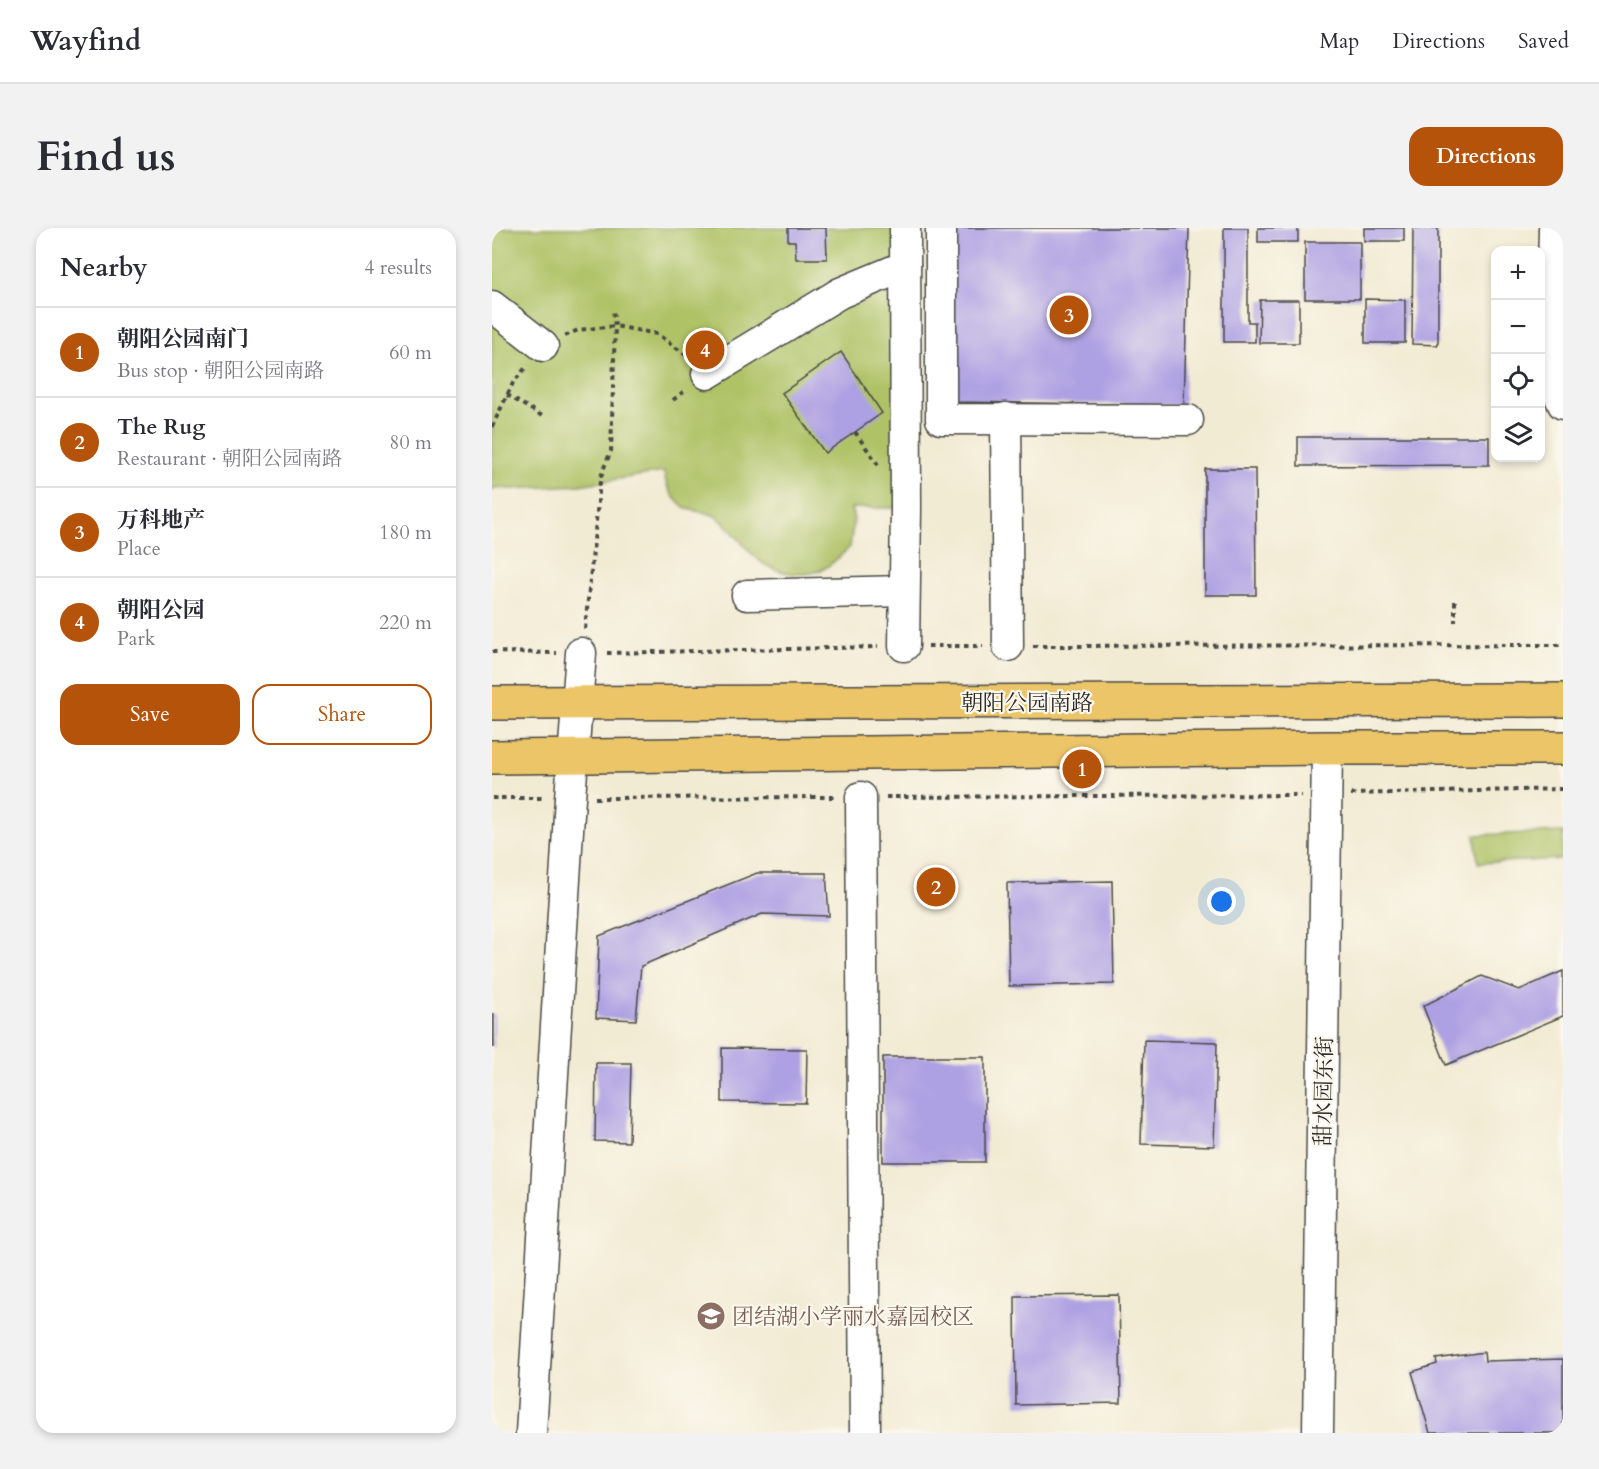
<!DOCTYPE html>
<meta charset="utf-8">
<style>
:root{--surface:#fff;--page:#f2f2f3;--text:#2b2b33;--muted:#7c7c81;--line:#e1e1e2;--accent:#b45309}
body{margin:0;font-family:Cardo,"Noto Serif SC",serif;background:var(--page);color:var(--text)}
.controls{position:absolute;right:18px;top:18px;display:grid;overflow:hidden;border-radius:12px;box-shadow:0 3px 9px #0003}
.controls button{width:54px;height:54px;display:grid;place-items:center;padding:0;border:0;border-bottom:2px solid var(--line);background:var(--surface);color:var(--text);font:30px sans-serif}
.you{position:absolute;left:730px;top:674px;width:21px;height:21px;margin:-15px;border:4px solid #fff;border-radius:50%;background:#1a73e8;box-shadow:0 0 0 9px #1a73e833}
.badge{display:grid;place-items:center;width:39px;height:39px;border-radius:50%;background:var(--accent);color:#fff;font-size:20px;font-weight:700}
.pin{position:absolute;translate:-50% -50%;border:3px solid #fff;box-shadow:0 2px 6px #0006}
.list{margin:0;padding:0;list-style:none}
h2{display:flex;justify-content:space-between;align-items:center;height:78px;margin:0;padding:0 24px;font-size:26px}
h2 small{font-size:20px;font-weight:400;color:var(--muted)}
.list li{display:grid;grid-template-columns:39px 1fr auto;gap:18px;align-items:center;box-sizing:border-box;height:90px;padding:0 24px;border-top:2px solid var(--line)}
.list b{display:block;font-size:22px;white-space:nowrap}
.list p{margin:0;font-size:20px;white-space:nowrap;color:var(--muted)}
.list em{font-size:20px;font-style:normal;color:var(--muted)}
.actions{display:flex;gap:12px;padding:18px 24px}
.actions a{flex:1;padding:14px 0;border:2px solid var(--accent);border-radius:18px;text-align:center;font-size:21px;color:var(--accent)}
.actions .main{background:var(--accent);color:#fff}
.icon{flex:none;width:33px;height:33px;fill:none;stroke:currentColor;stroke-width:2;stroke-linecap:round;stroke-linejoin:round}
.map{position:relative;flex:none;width:1071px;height:1205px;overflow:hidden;border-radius:18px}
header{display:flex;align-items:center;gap:36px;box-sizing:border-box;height:84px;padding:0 30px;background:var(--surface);border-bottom:2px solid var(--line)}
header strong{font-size:28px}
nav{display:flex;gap:33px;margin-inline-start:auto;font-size:21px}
.intro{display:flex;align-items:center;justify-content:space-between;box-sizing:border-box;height:144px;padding:0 36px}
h1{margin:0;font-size:42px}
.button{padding:15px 27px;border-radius:18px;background:var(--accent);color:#fff;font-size:21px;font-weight:700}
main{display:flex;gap:36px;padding:0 36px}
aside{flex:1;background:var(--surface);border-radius:18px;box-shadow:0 3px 9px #0003}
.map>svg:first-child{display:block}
.green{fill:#afc266;stroke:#6d7648;stroke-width:1.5}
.building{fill:#aea1e3}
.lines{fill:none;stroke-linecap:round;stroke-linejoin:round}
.minor-casing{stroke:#494844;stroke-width:33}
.major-casing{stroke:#494844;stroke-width:36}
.path{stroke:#494844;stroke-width:4;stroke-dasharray:4.5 4.5;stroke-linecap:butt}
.minor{stroke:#fff;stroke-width:30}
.major{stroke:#edc569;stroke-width:33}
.labels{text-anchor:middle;stroke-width:4.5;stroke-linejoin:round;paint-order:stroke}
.street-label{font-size:22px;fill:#2b2b2b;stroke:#fbf7ec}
.education-label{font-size:22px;fill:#785e54;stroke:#fbf7ec;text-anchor:start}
</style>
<header>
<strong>Wayfind</strong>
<nav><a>Map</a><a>Directions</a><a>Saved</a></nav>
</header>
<div class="intro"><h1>Find us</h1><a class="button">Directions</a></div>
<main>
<aside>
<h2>Nearby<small>4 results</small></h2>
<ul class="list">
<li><span class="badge">1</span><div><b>朝阳公园南门</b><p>Bus stop · 朝阳公园南路</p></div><em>60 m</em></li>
<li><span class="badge">2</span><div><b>The Rug</b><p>Restaurant · 朝阳公园南路</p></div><em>80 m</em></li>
<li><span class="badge">3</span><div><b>万科地产</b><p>Place</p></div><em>180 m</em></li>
<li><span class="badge">4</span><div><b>朝阳公园</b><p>Park</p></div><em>220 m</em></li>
</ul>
<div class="actions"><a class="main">Save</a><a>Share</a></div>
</aside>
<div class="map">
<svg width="1071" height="1205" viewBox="0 0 1071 1205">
<rect width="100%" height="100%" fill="#fbf7ec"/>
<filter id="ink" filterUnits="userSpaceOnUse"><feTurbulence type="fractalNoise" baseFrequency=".0167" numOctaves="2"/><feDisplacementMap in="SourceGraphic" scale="12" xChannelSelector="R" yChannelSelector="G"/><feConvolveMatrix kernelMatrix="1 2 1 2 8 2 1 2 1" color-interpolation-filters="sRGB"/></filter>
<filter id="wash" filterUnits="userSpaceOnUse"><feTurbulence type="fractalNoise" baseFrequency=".008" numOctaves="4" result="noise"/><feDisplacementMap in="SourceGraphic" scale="24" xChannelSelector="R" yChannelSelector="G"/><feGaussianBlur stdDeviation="1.35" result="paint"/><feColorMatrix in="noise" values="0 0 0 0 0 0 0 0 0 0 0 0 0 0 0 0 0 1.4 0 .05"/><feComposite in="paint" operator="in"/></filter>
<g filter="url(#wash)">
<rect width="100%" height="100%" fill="#f2ebd4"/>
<g class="green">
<path d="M0,0H427L414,280H359L362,291L358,319C350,326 342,335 333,340C311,352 278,345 261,327C249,315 239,300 226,290C216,283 207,285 196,281C182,275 173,257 172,244L87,257L17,261L5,259L0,263Z"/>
<path d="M1071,604V631L986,635L983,607Z"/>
</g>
<g id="blocks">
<g class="building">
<path d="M296,0H334L335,31H304L303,13H296Z"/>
<path d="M462,0H697L692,177L459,174Z"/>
<path d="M732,0H756V94H763V114H732Z"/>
<rect x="766" y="0" width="40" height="14"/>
<rect x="872" y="0" width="40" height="13"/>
<path d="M921,0H946V117L920,116Z"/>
<rect x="813" y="14" width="55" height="57"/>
<path d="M873,71L913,72V115H873Z"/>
<path d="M768,72H807V115H767Z"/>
<path d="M349,124L390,185L333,225L290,165Z"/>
<path d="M806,209H997V237L806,238Z"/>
<path d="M713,241H763L764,367H713Z"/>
<path d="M265,645H334L337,688L270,686L149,738L144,792L104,790L107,708Z"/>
<path d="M620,653L622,756L517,758L515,655Z"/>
<path d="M1071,743V788L954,837L931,778L990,748L1027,762Z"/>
<rect x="0" y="786" width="2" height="33"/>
<path d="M652,812L725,814L722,918L649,916Z"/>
<path d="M230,820L315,821L314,875L230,874Z"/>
<rect x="391" y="829" width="102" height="105"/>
<path d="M104,835H139L137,914L103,913Z"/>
<path d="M627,1067L629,1175L524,1177L523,1068Z"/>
<path d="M992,1124L993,1133L1071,1131V1205H938L920,1144L945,1136L944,1131Z"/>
</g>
</g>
</g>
<g filter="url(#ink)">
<use href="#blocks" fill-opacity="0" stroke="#494844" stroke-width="1.5"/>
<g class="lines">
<g class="minor-casing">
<g id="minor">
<path d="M449,0V191L696,192"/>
<path d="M1062,0L1060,87L1067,167L1071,176"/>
<path d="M0,78L51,118"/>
<path d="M215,146L348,65L413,38"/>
<path d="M514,190L516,418"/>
<path d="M255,367L412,363"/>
<path d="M412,418L414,280L413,0"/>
<path d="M369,569L373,1205"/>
<path d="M39,1205L78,570L89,425"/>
<path d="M826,1205L835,520"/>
</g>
</g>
<g class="major-casing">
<g id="major">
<path d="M0,475L1071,472"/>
<path d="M0,529L835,520H1071"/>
</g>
</g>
<g class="path">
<path d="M73,108L86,102L123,98L165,106L197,129"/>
<path d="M15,167L52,189"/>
<path d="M181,172L195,161"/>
<path d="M0,199L21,155L35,138"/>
<path d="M363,204L387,238"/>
<path d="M963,373V394"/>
<path d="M93,401L108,254L111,242L119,223L123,98L121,82"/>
<path d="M436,418H491"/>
<path d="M541,418L1071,417"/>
<path d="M0,424L65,425"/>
<path d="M115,425L386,419"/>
<path d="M859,566L1071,561"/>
<path d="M394,569L809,567"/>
<path d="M0,570H53"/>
<path d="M103,570L344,569"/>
</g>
<use href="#minor" class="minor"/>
<use href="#major" class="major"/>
</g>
</g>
<defs>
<g id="school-disc" transform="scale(1.5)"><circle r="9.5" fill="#8d6e63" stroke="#fbf7ec"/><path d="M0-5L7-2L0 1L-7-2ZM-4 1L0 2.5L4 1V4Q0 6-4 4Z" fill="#fff"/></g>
</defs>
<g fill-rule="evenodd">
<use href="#school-disc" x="219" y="1088"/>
</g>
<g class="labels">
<g class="street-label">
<text x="535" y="482">朝阳公园南路</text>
<text transform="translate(831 863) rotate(-89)" y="8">甜水园东街</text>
</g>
<g class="education-label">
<text x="240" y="1096">团结湖小学丽水嘉园校区</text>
</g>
</g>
</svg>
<div class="controls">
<button>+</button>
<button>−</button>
<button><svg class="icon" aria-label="locate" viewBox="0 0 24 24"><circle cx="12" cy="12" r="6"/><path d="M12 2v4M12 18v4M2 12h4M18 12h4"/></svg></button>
<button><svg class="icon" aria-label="layers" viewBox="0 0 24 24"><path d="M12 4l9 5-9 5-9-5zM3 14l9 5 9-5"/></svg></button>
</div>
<div class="you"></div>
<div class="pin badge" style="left:590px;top:541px">1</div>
<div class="pin badge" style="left:444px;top:659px">2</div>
<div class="pin badge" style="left:577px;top:87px">3</div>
<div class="pin badge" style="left:213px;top:122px">4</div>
</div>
</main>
